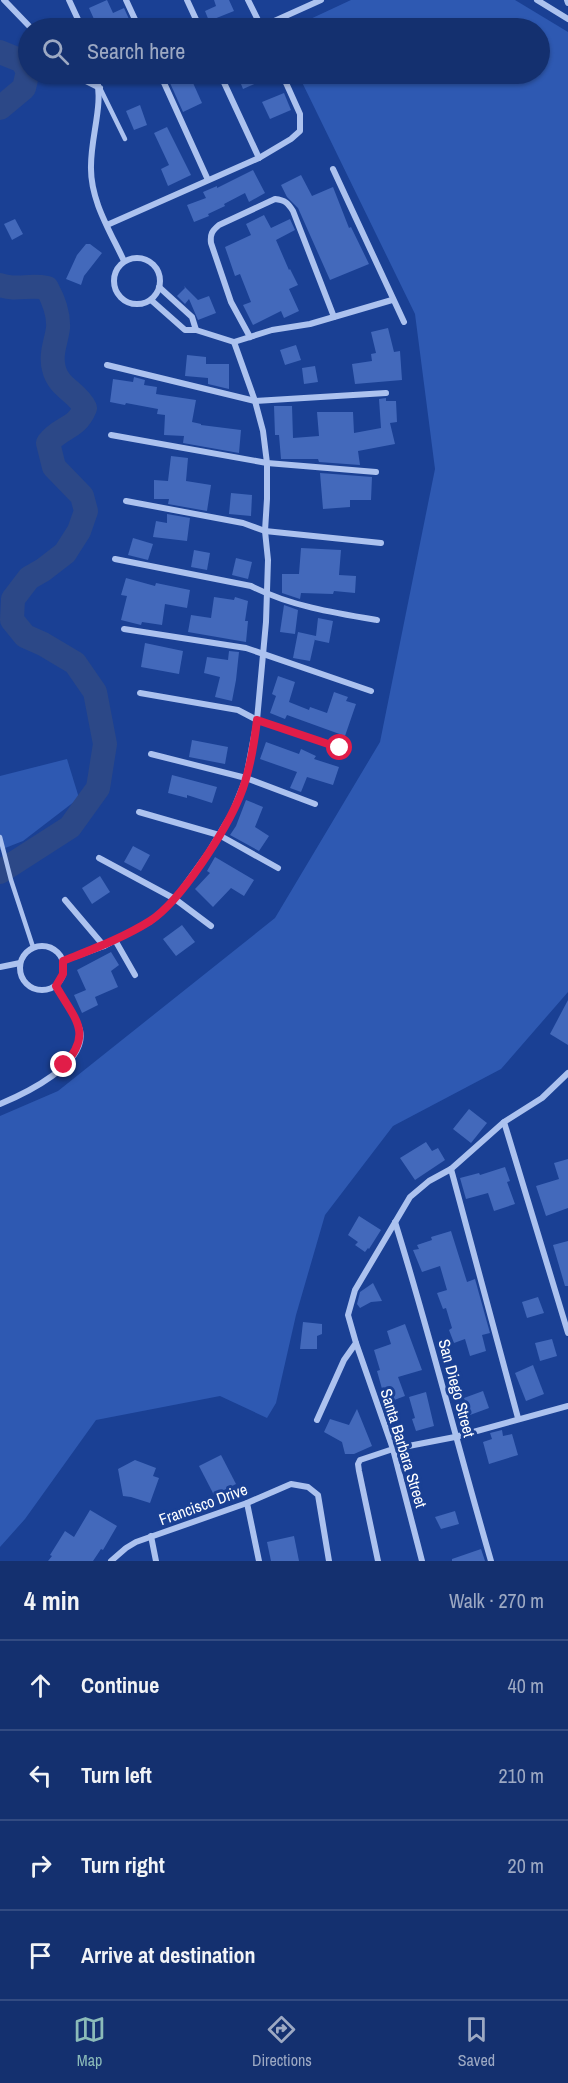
<!DOCTYPE html>
<meta charset="utf-8">
<style>
:root{--surface:#14306f;--page:#1d3874;--text:#f1f3f6;--muted:#9da9c3;--line:#334b82;--accent:#8bbbb9}
body{margin:0;font-family:"Archivo Narrow",sans-serif;background:var(--page);color:var(--text)}
.stop{position:absolute;width:18px;height:18px;margin:-14px;border:4px solid #e11d48;border-radius:50%;background:#fff}
.stop.end{background:#e11d48;border-color:#fff;box-shadow:0 2px 6px #0008}
.list{margin:0;padding:0;list-style:none}
h2{display:flex;justify-content:space-between;align-items:center;height:78px;margin:0;padding:0 24px;font-size:26px}
h2 small{font-size:20px;font-weight:400;color:var(--muted)}
.list li{display:grid;grid-template-columns:39px 1fr auto;gap:18px;align-items:center;box-sizing:border-box;height:90px;padding:0 24px;border-top:2px solid var(--line)}
.list b{display:block;font-size:22px;white-space:nowrap}
.list em{font-size:20px;font-style:normal;color:var(--muted)}
.icon{flex:none;width:33px;height:33px;fill:none;stroke:currentColor;stroke-width:2;stroke-linecap:round;stroke-linejoin:round}
.map{position:relative;flex:none;width:568px;height:1561px;overflow:hidden}
.search{position:absolute;background:var(--surface);box-shadow:0 2px 4px #0004;left:18px;right:18px;top:18px;height:66px;display:flex;align-items:center;gap:15px;box-sizing:border-box;padding:0 21px;border-radius:33px;color:var(--muted);font-size:22px}
.sheet{height:438px;background:var(--surface)}
nav{display:flex;justify-content:space-around;align-items:center;box-sizing:border-box;height:84px;border-top:2px solid var(--line);background:var(--surface);font-size:16px;color:var(--muted)}
nav a{display:grid;justify-items:center;gap:3px}
nav .on{color:var(--accent)}
.map>svg:first-child{display:block}
.green{fill:#2e59b2}
.lines{fill:none;stroke-linecap:round;stroke-linejoin:round}
.river{stroke:#2c4887;stroke-width:24}
.building{fill:#4369bb}
.lane{stroke:#acc2ef;stroke-width:4.5}
.street{stroke:#acc2ef;stroke-width:6}
.route{stroke:#e11d48;stroke-width:8}
.labels{text-anchor:middle;stroke-width:6;stroke-linejoin:round;paint-order:stroke}
.street-label{font-size:16px;fill:#fff;stroke:#1a4094}
</style>
<div class="map">
<svg width="568" height="1561" viewBox="0 0 568 1561">
<rect width="100%" height="100%" fill="#1a4094"/>
<g class="green">
<path d="M351,0H515L568,32V992L501,1069L393,1126L325,1215L296,1315L276,1403L267,1418L220,1396L96,1420L25,1519L0,1547V1116L58,1091L275,918L380,742L435,469L415,314L298,74H540V28H291Z"/>
<path d="M67,759L79,798L23,841L0,850V776Z"/>
</g>
<g class="lines">
<g class="river">
<path d="M0,52L22,61L28,71L24,88L0,108"/>
<path d="M0,285C17,291 29,284 47,288C53,299 59,314 58,328C56,343 50,354 54,369C58,387 77,392 85,408C76,430 61,426 48,443L54,467L82,496L86,511L79,531L65,553L43,570L29,578L13,599L12,620L25,636L43,644L75,663L95,692L105,744L98,788L70,827L0,872"/>
</g>
</g>
<g class="building">
<path d="M107,0L113,13L124,8L133,28H98L89,8Z"/>
<path d="M214,0H229L234,11L209,21L205,11L216,6Z"/>
<path d="M166,74H189L202,103L183,112Z"/>
<path d="M237,74H277L243,89Z"/>
<path d="M284,93L291,110L270,119L262,102Z"/>
<path d="M140,105L147,125L134,130L126,111Z"/>
<path d="M167,127L191,175L168,186L161,169L169,165L154,133Z"/>
<path d="M253,170L265,193L249,202L245,193L224,204L225,206L208,214L209,216L194,222L187,205L206,198L203,192L217,186V188Z"/>
<path d="M301,175L312,196L333,187L349,228L351,227L369,264L330,280L298,208L287,197L281,185Z"/>
<path d="M264,215L271,228L290,219L295,230L276,240L289,270L290,269L298,285L289,289L299,311L284,318L281,311L253,325L243,305L251,302L240,274L235,276L225,247L251,235L246,224Z"/>
<path d="M15,219L23,234L12,240L4,224Z"/>
<path d="M86,244H90L102,253L84,276L81,285L66,279L77,255Z"/>
<path d="M184,286L198,300L209,296L216,313L198,320L189,299L185,304L177,296L185,288Z"/>
<path d="M388,328L394,352L400,351L402,380L355,384L352,364L372,361L371,354L376,353L371,332Z"/>
<path d="M296,345L301,360L285,365L280,350Z"/>
<path d="M187,355L206,357V364H229V389L208,384V378L185,376Z"/>
<path d="M315,366L318,382L304,384L302,368Z"/>
<path d="M134,377L145,380L144,385L157,387L156,394L196,400L192,422L201,424V425L241,430L239,453L183,443L184,436L164,435L165,415L157,414L158,409L126,403L125,405L110,402L113,379L133,382Z"/>
<path d="M386,398V401H396L397,422L390,423L395,444L358,451L360,465L319,462L318,459H281L279,435H275L274,406H292L293,438L319,436L317,412H353L354,433L381,428L379,399Z"/>
<path d="M171,456L188,458L186,481L211,485L207,511L168,504L169,499H154V480L168,481Z"/>
<path d="M320,473L372,477L371,500H350V507L323,509Z"/>
<path d="M231,493L252,495L251,516L229,514Z"/>
<path d="M167,514L190,518L187,541L153,537L156,521L167,523Z"/>
<path d="M133,538L153,544L148,560L128,555Z"/>
<path d="M301,548L341,550L339,575L356,576L355,593L334,591L333,594L301,593L300,599L282,593V574H299Z"/>
<path d="M194,550L210,553L207,570L191,567Z"/>
<path d="M236,558L252,562L248,579L232,575Z"/>
<path d="M126,578L155,586L156,583L190,590L187,608L165,604L162,625L142,622L141,625L121,620L127,596L121,595Z"/>
<path d="M214,597L234,600L235,597L248,601L245,621H248L246,642L188,632L191,615L211,618Z"/>
<path d="M284,605L298,610L295,634L280,632Z"/>
<path d="M318,618L333,621L329,643L315,640V639L310,661L293,658L298,632L316,636Z"/>
<path d="M145,643L183,651L179,674L141,667Z"/>
<path d="M229,651L239,652L236,680L232,701L215,697L220,677L204,673L207,657L228,660Z"/>
<path d="M278,676L295,682L289,702L309,710L310,707L327,713L334,692L348,697L346,701L356,704L345,736L287,715L285,719L270,713L276,696L272,694Z"/>
<path d="M192,740L228,747L225,764L189,757Z"/>
<path d="M266,742L299,754L301,749L316,756L314,759L339,767L333,785L307,777L301,792L290,788L297,772L260,759Z"/>
<path d="M172,775L217,787L212,803L187,795V798L168,793Z"/>
<path d="M246,800L263,807L255,827L269,836L259,851L230,835L236,826Z"/>
<path d="M133,846L150,855L141,871L124,862Z"/>
<path d="M215,857L254,880L244,896L231,888L213,907L195,889L210,873L207,871Z"/>
<path d="M100,876L110,892L92,904L82,888Z"/>
<path d="M182,925L195,942L176,956L163,939Z"/>
<path d="M111,952L119,965L111,971L118,987L95,997L98,1005L82,1013L74,995L86,990L77,970Z"/>
<path d="M568,1000V1045L550,1034Z"/>
<path d="M469,1109L487,1123L471,1143L453,1129Z"/>
<path d="M426,1142L432,1151L438,1148L445,1160L415,1180L400,1158Z"/>
<path d="M568,1159V1208L546,1216L536,1186L559,1179L554,1163Z"/>
<path d="M505,1167L510,1181L507,1182L515,1204L494,1211L488,1193L466,1199L460,1178L479,1173L480,1175Z"/>
<path d="M359,1216L381,1230L369,1249L368,1248L365,1252L355,1245L358,1242L348,1235Z"/>
<path d="M451,1231L467,1282L475,1279L490,1333L482,1335L486,1351L470,1356L465,1339L454,1343L449,1330L452,1328L446,1308L443,1309L437,1293L447,1290L440,1266L422,1272L413,1250L419,1249L417,1245L432,1240L431,1237Z"/>
<path d="M568,1241V1286H565L553,1245Z"/>
<path d="M373,1283L382,1301L371,1302L360,1308L357,1304L360,1292Z"/>
<path d="M538,1297L544,1313L527,1318L522,1302Z"/>
<path d="M303,1322L322,1324V1334L317,1336V1349H300Z"/>
<path d="M405,1324L422,1370L398,1377L405,1396L386,1403L377,1371L380,1370L374,1350L391,1344L387,1331Z"/>
<path d="M552,1339L557,1356L540,1361L535,1343Z"/>
<path d="M533,1365L544,1394L526,1401L515,1373Z"/>
<path d="M483,1391L489,1408L470,1415L464,1398Z"/>
<path d="M426,1392L434,1426L416,1431L412,1419L415,1418L409,1397Z"/>
<path d="M357,1409L372,1446L354,1454H345L342,1442L324,1432L330,1419L349,1425Z"/>
<path d="M502,1430L503,1436L512,1434L518,1455L489,1464L483,1442L492,1439L490,1433Z"/>
<path d="M221,1455L236,1484L214,1495L199,1466Z"/>
<path d="M135,1460L156,1468L153,1476L159,1478L150,1503L131,1497L123,1496L118,1469Z"/>
<path d="M90,1510L117,1526L103,1550L101,1549L93,1561H48L52,1556L50,1555L65,1531L74,1537Z"/>
<path d="M455,1511L459,1524L441,1529L435,1517Z"/>
<path d="M294,1536L299,1561H271L267,1542Z"/>
<path d="M481,1549L485,1561H452V1559Z"/>
</g>
<g class="lines">
<g class="lane">
<path d="M100,88L125,139"/>
<path d="M0,837L11,880L33,947"/>
</g>
<g class="street">
<path d="M4,0L31,28"/>
<path d="M69,0L82,28"/>
<path d="M126,0L139,28"/>
<path d="M187,0L200,28"/>
<path d="M248,0L262,28"/>
<path d="M537,0L568,19"/>
<path d="M567,0L568,3"/>
<path d="M261,27L321,0"/>
<path d="M79,74L84,80L100,88"/>
<path d="M96,74C104,105 91,134 91,166C90,200 110,231 124,261"/>
<path d="M160,74L208,180"/>
<path d="M220,74L259,158"/>
<path d="M333,169L404,322"/>
<path d="M107,225L259,158L291,139L300,131V114L282,74"/>
<circle cx="137" cy="281" r="23"/>
<path d="M159,287L192,317L196,330"/>
<path d="M151,300L185,330H196L234,342L272,330L310,324L392,300"/>
<path d="M250,337L231,302L211,243C210,234 212,231 219,225L275,199C285,200 288,203 293,211L334,317"/>
<path d="M107,365L255,401L386,393"/>
<path d="M111,435L267,463L376,472"/>
<path d="M126,501L243,523L265,531L381,543"/>
<path d="M115,559L251,586C290,606 334,613 377,620"/>
<path d="M124,629L246,648L371,691"/>
<path d="M140,693L238,710L257,720L340,748"/>
<path d="M151,754L246,778L315,804"/>
<path d="M139,812L219,835L278,868"/>
<path d="M99,858L175,899L211,926"/>
<path d="M65,900L104,946"/>
<path d="M115,940L135,975"/>
<circle cx="42" cy="968" r="22"/>
<path d="M63,961L104,946L151,921L163,911L175,899L208,853L232,813L246,778L257,720L266,622L268,560L265,531L267,499V463L263,431L255,401L234,342"/>
<path d="M0,967L20,963"/>
<path d="M0,1104C24,1094 88,1064 80,1030C76,1015 64,1000 55,986"/>
<path d="M504,1122L568,1333"/>
<path d="M451,1169L518,1418"/>
<path d="M395,1222C430,1334 458,1448 491,1561"/>
<path d="M356,1343L393,1449L422,1561"/>
<path d="M317,1420L344,1360L356,1343L348,1315L355,1290L410,1197L429,1181L451,1169L504,1122L542,1098L568,1073"/>
<path d="M247,1503L259,1561"/>
<path d="M151,1536L156,1561"/>
<path d="M111,1561L126,1548L136,1542L247,1503L291,1484L308,1487L318,1495L329,1561"/>
<path d="M378,1561L359,1471L358,1464L360,1460L393,1449L455,1437L568,1406"/>
</g>
</g>
<g class="lines">
<path class="route" d="M64,1065C94,1033 74,1018 56,986L63,974V961C93,949 123,938 150,921C181,901 226,830 240,796C250,772 254,745 257,720L340,748"/>
</g>
<g class="labels">
<g class="street-label">
<text transform="translate(457 1388) rotate(75)" y="6">San Diego Street</text>
<text transform="translate(404 1448) rotate(73)" y="6">Santa Barbara Street</text>
<text transform="translate(203 1504) rotate(-20)" y="6">Francisco Drive</text>
</g>
</g>
</svg>
<div class="stop" style="left:340px;top:748px"></div>
<div class="stop end" style="left:64px;top:1065px"></div>
<div class="search"><svg class="icon" aria-label="search" viewBox="0 0 24 24"><circle cx="10" cy="10" r="6"/><path d="M15 15l6 6"/></svg>Search here</div>
</div>
<section class="sheet">
<h2>4 min<small>Walk · 270 m</small></h2>
<ul class="list">
<li><svg class="icon" aria-label="ahead" viewBox="0 0 24 24"><path d="M12 20V5M6 11l6-6 6 6"/></svg><div><b>Continue</b></div><em>40 m</em></li>
<li><svg class="icon" aria-label="left" viewBox="0 0 24 24"><path d="M17 20v-9H6M10 6l-5 5 5 5"/></svg><div><b>Turn left</b></div><em>210 m</em></li>
<li><svg class="icon" aria-label="right" viewBox="0 0 24 24"><path d="M7 20v-9h11M14 6l5 5-5 5"/></svg><div><b>Turn right</b></div><em>20 m</em></li>
<li><svg class="icon" aria-label="arrive" viewBox="0 0 24 24"><path d="M6 21V4h12l-3 4 3 4H6"/></svg><div><b>Arrive at destination</b></div></li>
</ul>
</section>
<nav>
<a class="on"><svg class="icon" aria-label="map" viewBox="0 0 24 24"><path d="M3 6l6-2 6 2 6-2v14l-6 2-6-2-6 2zM9 4v14M15 6v14"/></svg>Map</a>
<a><svg class="icon" aria-label="directions" viewBox="0 0 24 24"><path d="M12 3l9 9-9 9-9-9zM9 14v-3h6M13 9l2 2-2 2"/></svg>Directions</a>
<a><svg class="icon" aria-label="saved" viewBox="0 0 24 24"><path d="M7 4h10v16l-5-4-5 4z"/></svg>Saved</a>
</nav>
